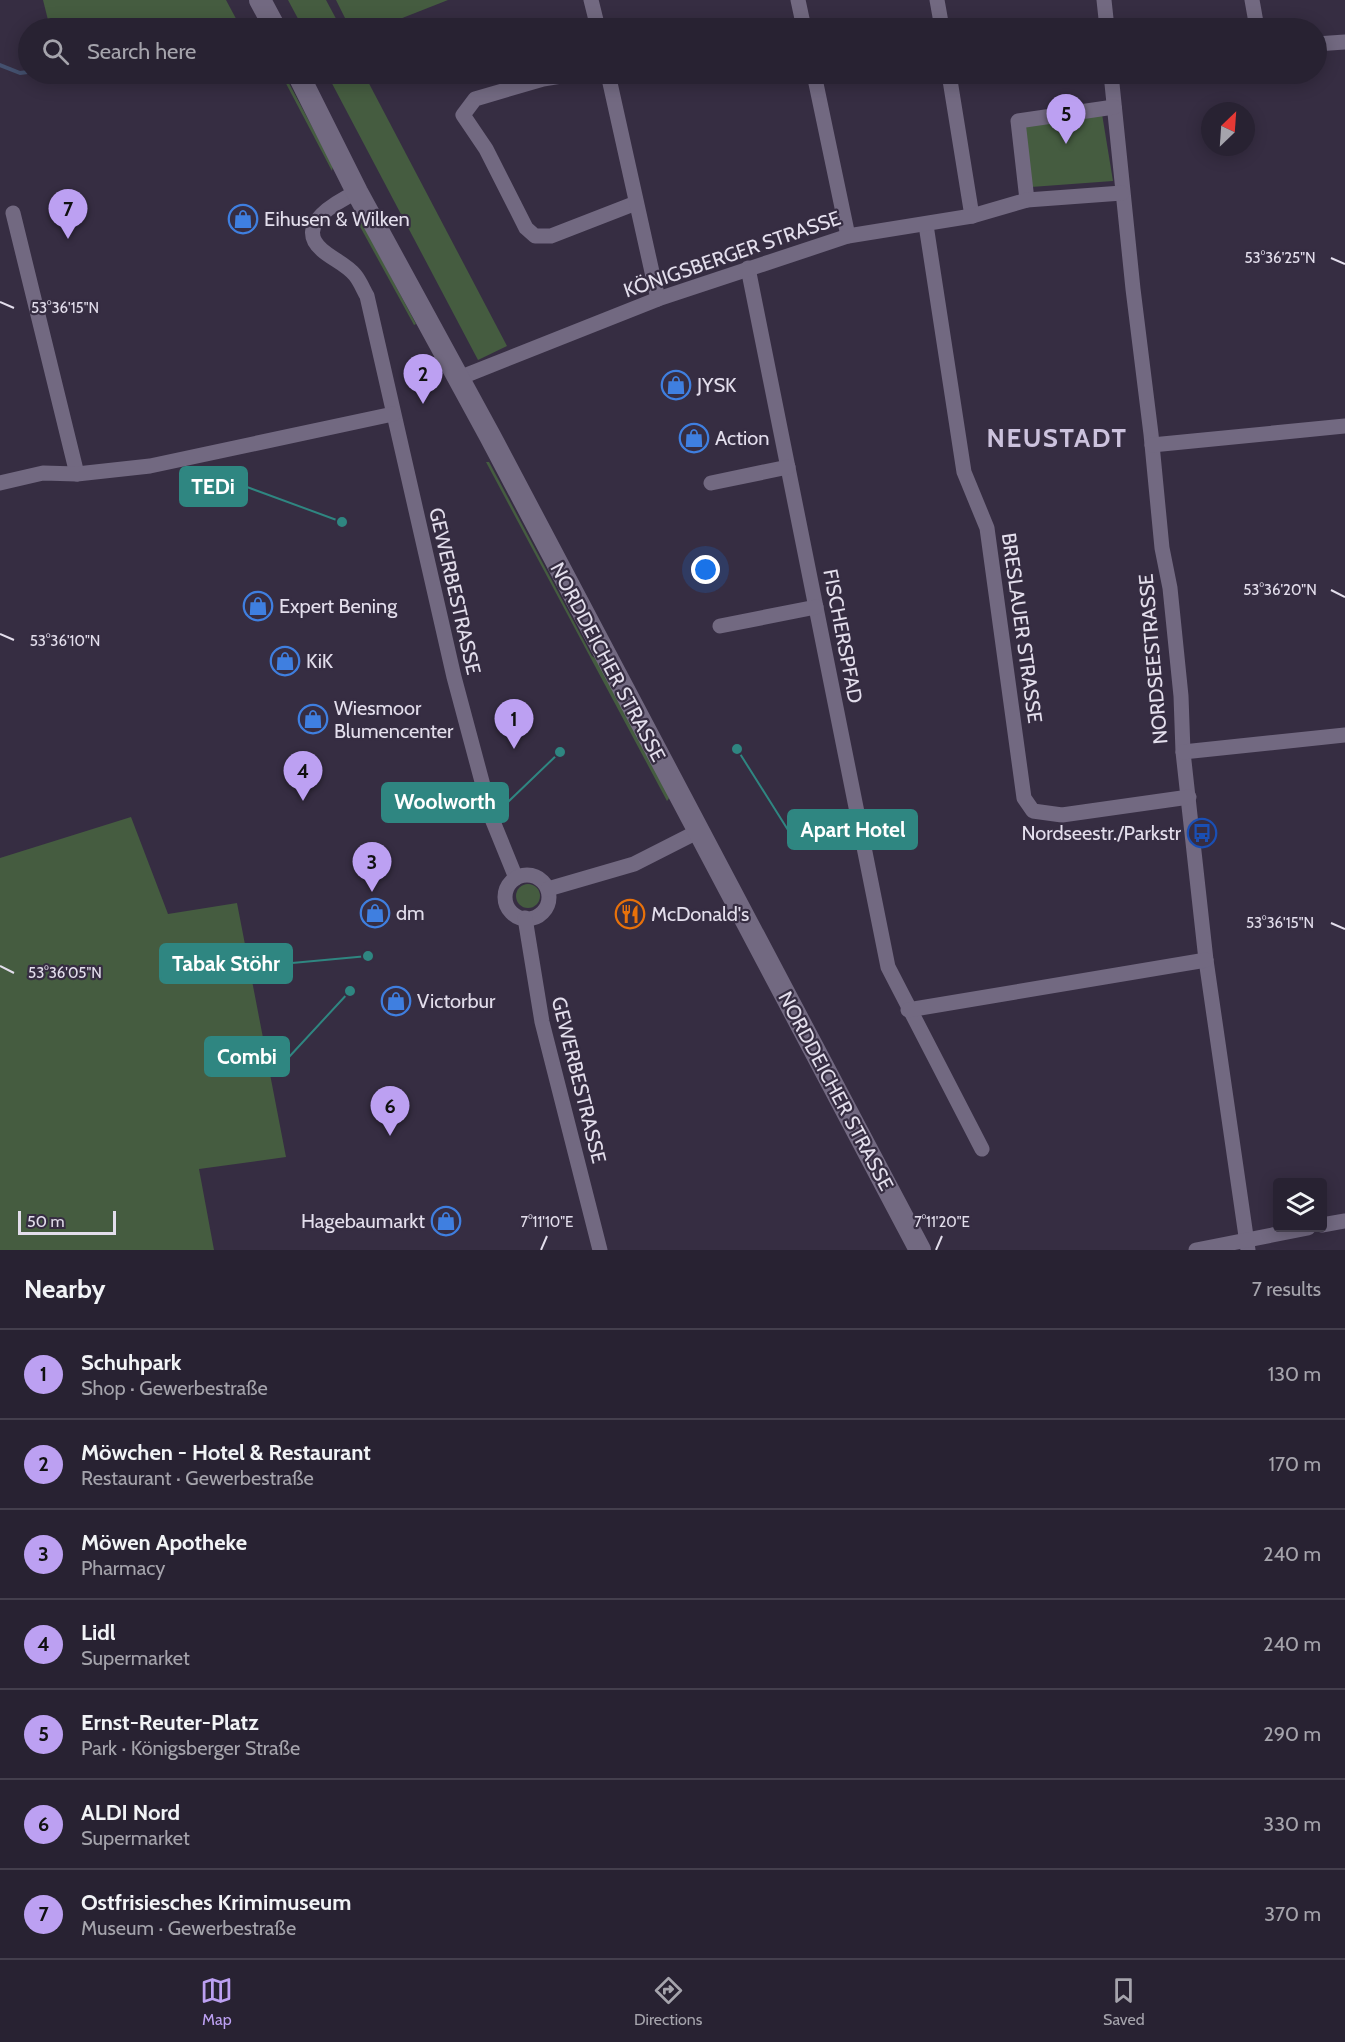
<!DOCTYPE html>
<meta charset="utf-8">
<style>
:root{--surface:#282232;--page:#302a3a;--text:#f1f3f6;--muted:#a5a4ac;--line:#443f4d;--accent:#bca0f2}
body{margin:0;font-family:Cabin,sans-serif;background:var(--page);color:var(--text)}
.controls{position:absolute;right:18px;bottom:18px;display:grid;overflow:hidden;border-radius:6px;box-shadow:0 3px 15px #0003}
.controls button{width:54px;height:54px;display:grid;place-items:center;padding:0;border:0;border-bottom:2px solid var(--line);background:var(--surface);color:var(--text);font:30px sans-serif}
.compass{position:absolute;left:1201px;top:102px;width:54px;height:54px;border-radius:50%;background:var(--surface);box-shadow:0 3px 15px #0003;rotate:25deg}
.scale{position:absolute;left:18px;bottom:15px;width:98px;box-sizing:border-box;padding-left:6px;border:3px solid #e3deec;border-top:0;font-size:16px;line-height:21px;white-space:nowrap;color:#e3deec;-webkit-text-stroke:4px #362d42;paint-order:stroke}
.you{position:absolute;left:706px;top:570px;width:21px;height:21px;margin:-15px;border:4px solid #fff;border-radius:50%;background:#1a73e8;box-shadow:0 0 0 9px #1a73e833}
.badge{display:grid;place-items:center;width:39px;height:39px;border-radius:50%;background:var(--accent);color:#111;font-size:20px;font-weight:700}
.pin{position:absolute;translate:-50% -50px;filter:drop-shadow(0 2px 3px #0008)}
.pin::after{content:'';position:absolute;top:32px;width:21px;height:18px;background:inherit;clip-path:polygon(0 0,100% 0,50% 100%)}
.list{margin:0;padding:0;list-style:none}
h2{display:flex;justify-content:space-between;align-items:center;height:78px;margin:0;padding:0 24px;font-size:26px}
h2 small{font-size:20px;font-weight:400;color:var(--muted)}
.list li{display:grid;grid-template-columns:39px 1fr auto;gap:18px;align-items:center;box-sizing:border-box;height:90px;padding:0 24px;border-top:2px solid var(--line)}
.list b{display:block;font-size:22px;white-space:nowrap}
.list p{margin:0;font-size:20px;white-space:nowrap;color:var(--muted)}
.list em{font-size:20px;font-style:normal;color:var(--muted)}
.icon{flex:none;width:33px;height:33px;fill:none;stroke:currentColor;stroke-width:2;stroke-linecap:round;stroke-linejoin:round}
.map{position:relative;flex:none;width:1345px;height:1250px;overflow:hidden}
.search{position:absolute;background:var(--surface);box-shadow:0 3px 15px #0003;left:18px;right:18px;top:18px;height:66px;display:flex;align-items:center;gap:15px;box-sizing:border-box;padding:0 21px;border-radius:33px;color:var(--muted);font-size:22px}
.sheet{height:708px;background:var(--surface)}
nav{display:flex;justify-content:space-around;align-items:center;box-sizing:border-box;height:84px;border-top:2px solid var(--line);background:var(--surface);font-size:16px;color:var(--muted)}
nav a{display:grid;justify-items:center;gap:3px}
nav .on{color:var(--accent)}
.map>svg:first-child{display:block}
.green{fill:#455c40}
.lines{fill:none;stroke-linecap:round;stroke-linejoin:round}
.stream{stroke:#44516f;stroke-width:4}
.street{stroke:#726981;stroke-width:15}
.secondary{stroke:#726981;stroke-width:22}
.ticks{fill:none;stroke:#e3deec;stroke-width:2}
.labels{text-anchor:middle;stroke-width:4.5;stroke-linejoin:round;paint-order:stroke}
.poi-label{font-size:20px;fill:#e3deec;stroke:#362d42;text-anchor:start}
.street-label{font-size:20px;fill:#e3deec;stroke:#362d42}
.district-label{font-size:26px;font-weight:bold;letter-spacing:1.5px;fill:#ccc2dd;stroke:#362d42}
.ticks-label{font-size:15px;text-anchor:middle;fill:#e3deec;stroke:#362d42;stroke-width:4.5;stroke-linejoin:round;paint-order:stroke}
.leader{fill:none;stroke:#2f8681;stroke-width:2}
.callout-dot{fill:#2f8681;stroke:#362d42;stroke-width:2}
.callout{fill:#2f8681;stroke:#2f8681;stroke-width:2}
.callout-label{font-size:21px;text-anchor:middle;font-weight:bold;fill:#fff}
</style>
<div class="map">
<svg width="1345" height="1250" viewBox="0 0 1345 1250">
<rect width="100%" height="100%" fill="#362d42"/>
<g class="green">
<path d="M43,0H226L241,28H50Z"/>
<path d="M288,0H326L341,28H303Z"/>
<path d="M336,0H448L377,28H350Z"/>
<path d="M281,74H284L333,166L332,171Z"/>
<path d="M327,74H364L507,346L478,360Z"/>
<path d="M1102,114L1113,181L1031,187L1023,124Z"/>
<path d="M356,211L416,324L414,325L352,212Z"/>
<path d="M486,462H489L592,656L599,661L670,797L667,801Z"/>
<path d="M131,817L168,914L237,903L286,1157L199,1169L214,1250H0V858Z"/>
<circle cx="528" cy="896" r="12"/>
</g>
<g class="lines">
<path class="stream" d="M0,65L20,73L28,72"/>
<g class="street">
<path d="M591,0L598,28"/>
<path d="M798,0L804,28"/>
<path d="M937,0L942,28"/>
<path d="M1104,0L1107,28"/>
<path d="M1252,0L1257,28"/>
<path d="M1316,44L1345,42"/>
<path d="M573,74L543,79L475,99L463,115L486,149L526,228L535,236H551L636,203"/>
<path d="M608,74L658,299"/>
<path d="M814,74L848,236"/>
<path d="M949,74L972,216"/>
<path d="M1111,74L1133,289L1151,434L1162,548L1170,588L1181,696L1183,752L1206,960L1248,1250"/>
<path d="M357,192C338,201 293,225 322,250C332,259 346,264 355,275C360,281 363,289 367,296L454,677L492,819L516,878"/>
<path d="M1027,200L1018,121L1114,107"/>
<path d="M13,213L77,474"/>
<path d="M926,225L964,472L987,528L1024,798L1033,811L1062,815L1189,797"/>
<path d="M748,268L888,967L982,1149"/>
<path d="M459,378L658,299L848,236L972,216L1027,200L1122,193"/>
<path d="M1152,445L1345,426"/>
<path d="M0,483L43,473L77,474L150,466L393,414"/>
<path d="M711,483L788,467"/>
<path d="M720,626L816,607"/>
<path d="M1183,752L1345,735"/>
<circle cx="527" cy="897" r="22"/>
<path d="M548,889L634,864L697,832"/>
<path d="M525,918L542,1022L600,1250"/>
<path d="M908,1010L1206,960"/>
<path d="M1322,1225L1345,1221"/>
<path d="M1196,1250L1308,1228"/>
</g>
<g class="secondary">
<path d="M260,0L275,28"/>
<path d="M298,74L357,192L490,436L920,1250"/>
</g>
</g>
<path class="ticks" d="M1331,258L1345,264M0,302L14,308M1331,590L1345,597M0,634L14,640M1331,923L1345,929M0,966L14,973M541,1250L547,1236M936,1250L942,1236"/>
<defs>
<g id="shop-ring" transform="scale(1.5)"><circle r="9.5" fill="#362d42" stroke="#3f7fe0" stroke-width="1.5"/><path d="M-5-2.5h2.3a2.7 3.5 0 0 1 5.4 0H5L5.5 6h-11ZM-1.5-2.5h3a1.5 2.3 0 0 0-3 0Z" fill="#3f7fe0"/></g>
<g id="bus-ring" transform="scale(1.5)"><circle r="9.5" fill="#362d42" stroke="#1a4fb4" stroke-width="1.5"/><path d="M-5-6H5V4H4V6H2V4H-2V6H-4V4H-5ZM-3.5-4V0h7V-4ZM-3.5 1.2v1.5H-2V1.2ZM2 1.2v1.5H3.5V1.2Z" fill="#1a4fb4"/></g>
<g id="restaurant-ring" transform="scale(1.5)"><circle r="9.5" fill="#362d42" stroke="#e8710a" stroke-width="1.5"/><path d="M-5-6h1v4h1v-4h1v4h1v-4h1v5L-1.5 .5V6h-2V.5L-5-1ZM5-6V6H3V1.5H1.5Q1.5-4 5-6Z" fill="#e8710a"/></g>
</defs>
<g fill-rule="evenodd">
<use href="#shop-ring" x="243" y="219"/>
<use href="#shop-ring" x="676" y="385"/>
<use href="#shop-ring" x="694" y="438"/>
<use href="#shop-ring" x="258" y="606"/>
<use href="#shop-ring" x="285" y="661"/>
<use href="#shop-ring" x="313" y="719"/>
<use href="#bus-ring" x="1202" y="833"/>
<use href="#shop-ring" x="375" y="913"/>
<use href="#restaurant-ring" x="630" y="914"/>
<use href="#shop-ring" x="396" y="1001"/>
<use href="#shop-ring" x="446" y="1221"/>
</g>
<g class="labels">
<g class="poi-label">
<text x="264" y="226">Eihusen &amp; Wilken</text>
<text x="697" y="392">JYSK</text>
<text x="715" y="445">Action</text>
<text x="279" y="613">Expert Bening</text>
<text x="306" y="668">KiK</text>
<text x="334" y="715">Wiesmoor<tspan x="334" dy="23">Blumencenter</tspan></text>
<text x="1181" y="840" text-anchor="end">Nordseestr./Parkstr</text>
<text x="396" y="920">dm</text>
<text x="651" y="921">McDonald's</text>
<text x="417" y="1008">Victorbur</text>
<text x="425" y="1228" text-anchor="end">Hagebaumarkt</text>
</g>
<g class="street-label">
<text transform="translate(732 254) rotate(-19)" y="7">KÖNIGSBERGER STRASSE</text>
<text transform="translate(455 591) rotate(77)" y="7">GEWERBESTRASSE</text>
<text transform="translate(1022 628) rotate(82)" y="7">BRESLAUER STRASSE</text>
<text transform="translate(843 636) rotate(79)" y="7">FISCHERSPFAD</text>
<text transform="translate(1153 659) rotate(-95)" y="7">NORDSEESTRASSE</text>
<text transform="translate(608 662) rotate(62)" y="7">NORDDEICHER STRASSE</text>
<text transform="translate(579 1080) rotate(76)" y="7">GEWERBESTRASSE</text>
<text transform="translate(836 1091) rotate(62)" y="7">NORDDEICHER STRASSE</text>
</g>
<g class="district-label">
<text x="1057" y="447">NEUSTADT</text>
</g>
</g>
<g class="ticks-label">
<text x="1280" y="263">53°36'25"N</text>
<text x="65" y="313">53°36'15"N</text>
<text x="1280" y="595">53°36'20"N</text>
<text x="65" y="646">53°36'10"N</text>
<text x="1280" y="928">53°36'15"N</text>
<text x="65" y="978">53°36'05"N</text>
<text x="547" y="1227">7°11'10"E</text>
<text x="942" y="1227">7°11'20"E</text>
</g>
<path class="leader" d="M342 522L247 487M560 752L508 802M737 749L788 830M368 956L292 963M350 991L289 1057"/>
<g class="callout-dot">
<circle cx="342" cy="522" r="6"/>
<circle cx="560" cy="752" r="6"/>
<circle cx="737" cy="749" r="6"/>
<circle cx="368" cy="956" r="6"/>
<circle cx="350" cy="991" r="6"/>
</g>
<g class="callout">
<rect x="180" y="467" width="67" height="39" rx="6"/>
<rect x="382" y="783" width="126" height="39" rx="6"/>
<rect x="788" y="810" width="129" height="39" rx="6"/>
<rect x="160" y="944" width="132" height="39" rx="6"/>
<rect x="205" y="1037" width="84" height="39" rx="6"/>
</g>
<g class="callout-label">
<text x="213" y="494">TEDi</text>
<text x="445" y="809">Woolworth</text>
<text x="853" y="837">Apart Hotel</text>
<text x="226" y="971">Tabak Stöhr</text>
<text x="247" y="1064">Combi</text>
</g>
</svg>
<div class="controls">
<button><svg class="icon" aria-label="layers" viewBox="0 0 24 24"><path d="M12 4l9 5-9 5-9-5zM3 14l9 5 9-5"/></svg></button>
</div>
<svg class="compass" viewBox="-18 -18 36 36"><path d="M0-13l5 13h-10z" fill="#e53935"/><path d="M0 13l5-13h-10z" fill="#a5a4ac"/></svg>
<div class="scale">50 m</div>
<div class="you"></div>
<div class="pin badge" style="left:514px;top:749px">1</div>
<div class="pin badge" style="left:423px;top:404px">2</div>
<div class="pin badge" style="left:372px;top:892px">3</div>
<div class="pin badge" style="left:303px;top:801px">4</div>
<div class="pin badge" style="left:1066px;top:144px">5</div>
<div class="pin badge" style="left:390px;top:1136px">6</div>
<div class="pin badge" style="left:68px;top:239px">7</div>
<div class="search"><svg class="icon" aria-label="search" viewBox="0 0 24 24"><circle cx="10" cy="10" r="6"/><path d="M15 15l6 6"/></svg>Search here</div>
</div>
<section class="sheet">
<h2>Nearby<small>7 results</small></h2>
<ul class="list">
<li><span class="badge">1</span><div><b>Schuhpark</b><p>Shop · Gewerbestraße</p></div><em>130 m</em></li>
<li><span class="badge">2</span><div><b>Möwchen - Hotel &amp; Restaurant</b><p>Restaurant · Gewerbestraße</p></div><em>170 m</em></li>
<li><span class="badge">3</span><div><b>Möwen Apotheke</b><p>Pharmacy</p></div><em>240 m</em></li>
<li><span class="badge">4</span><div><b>Lidl</b><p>Supermarket</p></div><em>240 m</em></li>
<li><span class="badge">5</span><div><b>Ernst-Reuter-Platz</b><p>Park · Königsberger Straße</p></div><em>290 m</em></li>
<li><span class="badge">6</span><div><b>ALDI Nord</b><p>Supermarket</p></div><em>330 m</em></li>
<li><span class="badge">7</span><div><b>Ostfrisiesches Krimimuseum</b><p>Museum · Gewerbestraße</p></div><em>370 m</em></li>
</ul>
</section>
<nav>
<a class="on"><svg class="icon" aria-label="map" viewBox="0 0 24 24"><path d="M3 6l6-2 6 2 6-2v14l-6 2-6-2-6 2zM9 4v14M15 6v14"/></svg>Map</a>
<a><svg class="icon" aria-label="directions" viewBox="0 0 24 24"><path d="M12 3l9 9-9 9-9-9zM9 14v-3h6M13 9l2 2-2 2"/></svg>Directions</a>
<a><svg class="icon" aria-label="saved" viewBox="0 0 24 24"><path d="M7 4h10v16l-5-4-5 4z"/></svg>Saved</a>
</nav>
